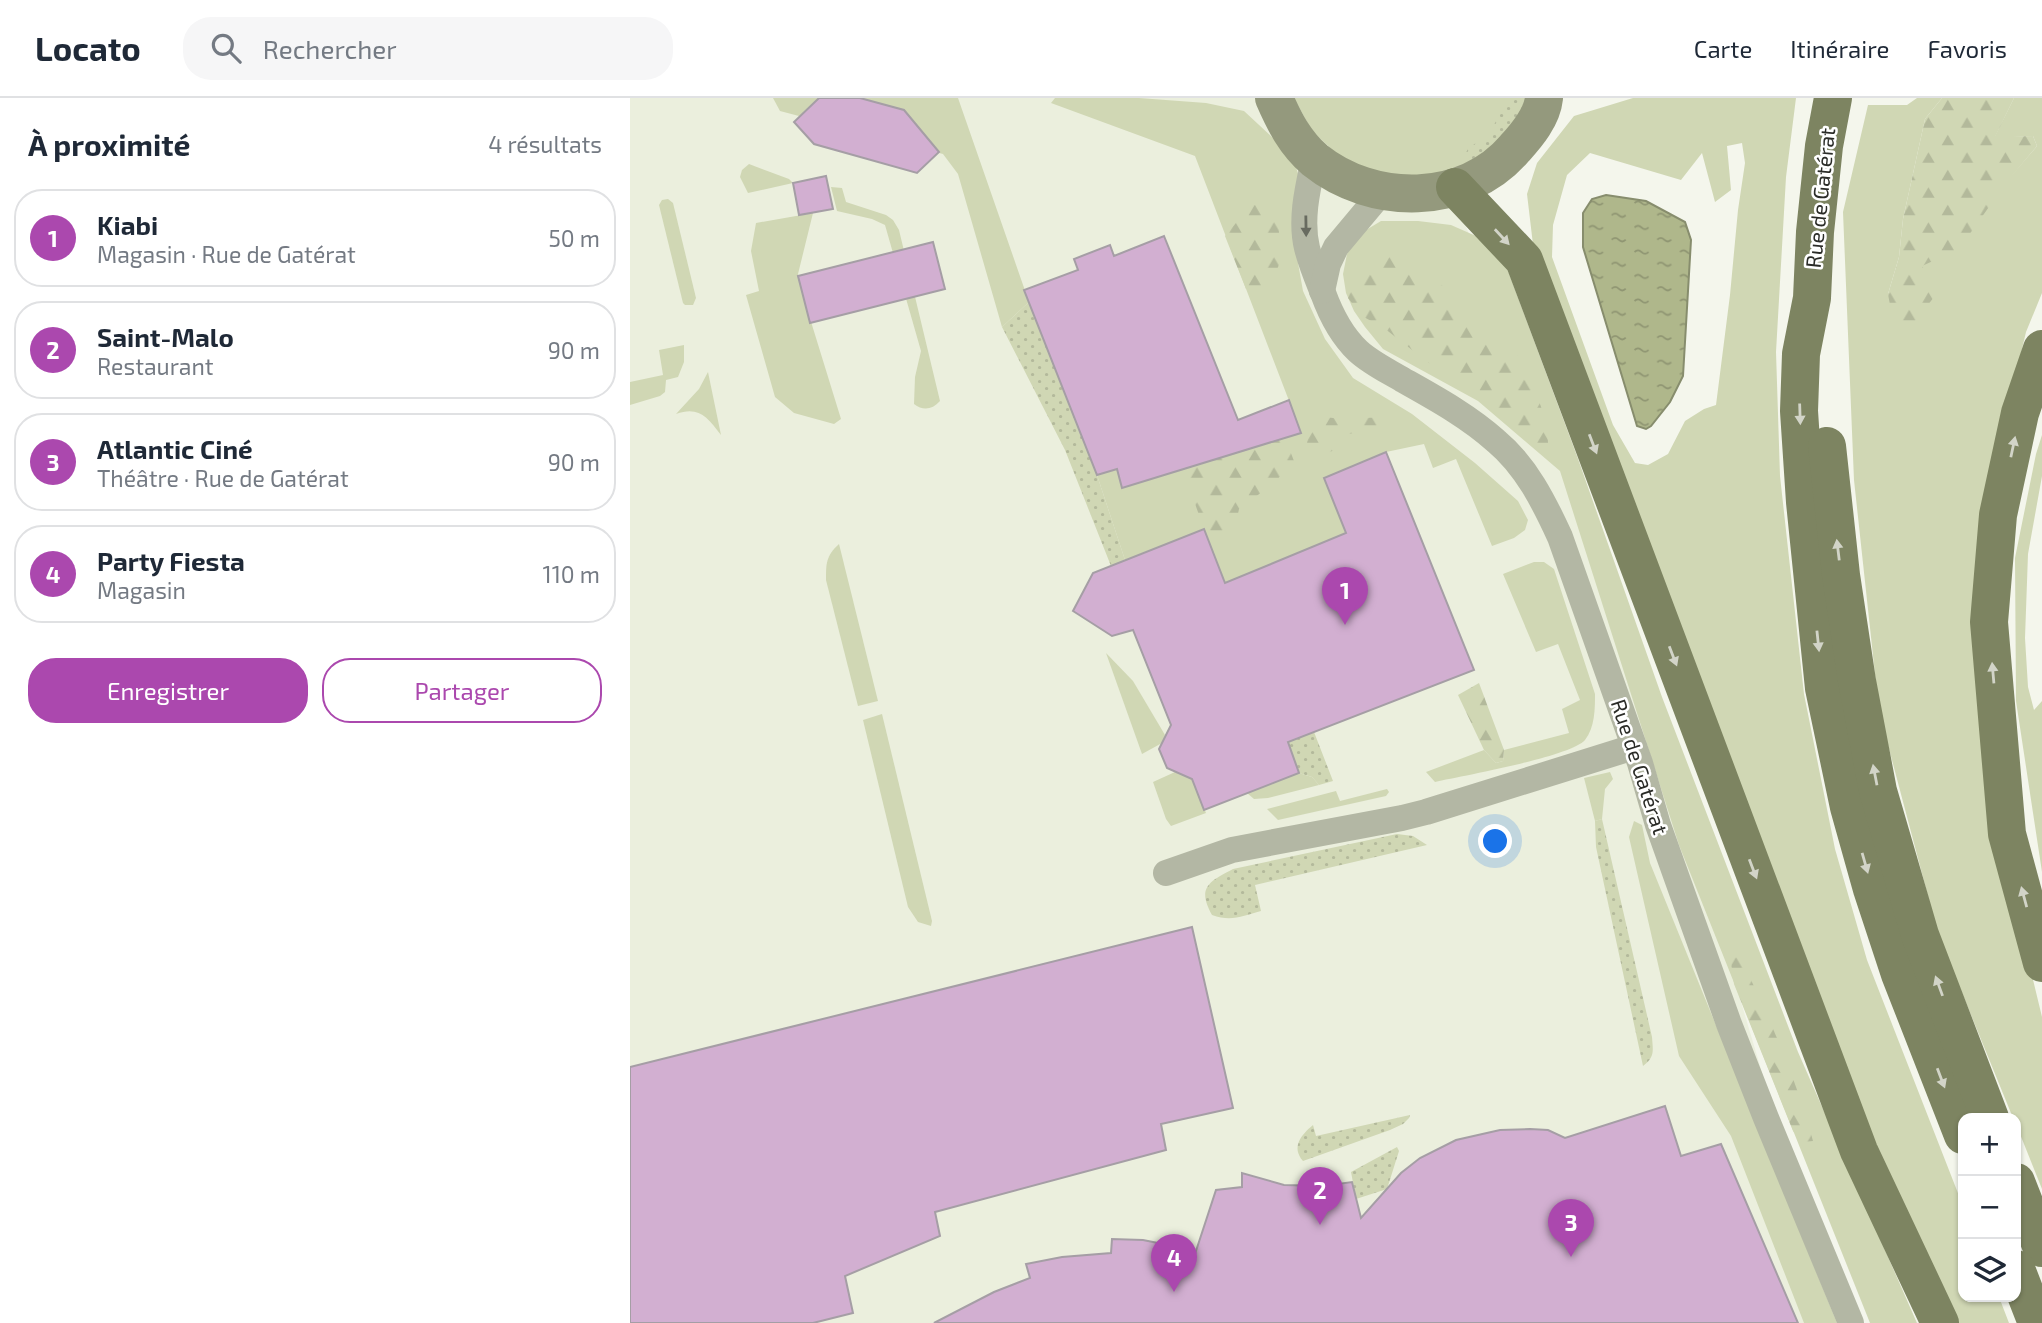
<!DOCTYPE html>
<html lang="fr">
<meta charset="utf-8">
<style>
:root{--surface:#fff;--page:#f6f6f7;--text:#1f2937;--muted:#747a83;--line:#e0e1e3;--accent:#ab48ae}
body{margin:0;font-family:"Exo 2",sans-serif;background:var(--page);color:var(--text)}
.controls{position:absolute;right:21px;bottom:21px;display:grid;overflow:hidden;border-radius:14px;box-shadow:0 2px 5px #0004}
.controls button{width:63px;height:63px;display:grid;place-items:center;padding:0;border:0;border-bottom:2px solid var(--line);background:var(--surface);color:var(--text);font:35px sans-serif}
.you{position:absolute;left:866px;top:744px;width:24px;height:24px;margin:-18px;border:5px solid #fff;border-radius:50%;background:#1a73e8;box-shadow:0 0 0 10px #1a73e833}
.badge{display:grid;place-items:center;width:46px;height:46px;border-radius:50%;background:var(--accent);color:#fff;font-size:23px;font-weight:700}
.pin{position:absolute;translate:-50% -58px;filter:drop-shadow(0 2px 4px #0008)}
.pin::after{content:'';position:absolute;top:37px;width:24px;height:21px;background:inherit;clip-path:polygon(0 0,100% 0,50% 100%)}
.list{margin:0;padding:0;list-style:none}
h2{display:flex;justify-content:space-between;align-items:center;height:91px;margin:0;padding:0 28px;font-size:30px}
h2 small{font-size:23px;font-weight:400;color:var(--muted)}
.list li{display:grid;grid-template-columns:46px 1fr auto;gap:21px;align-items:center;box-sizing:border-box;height:98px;margin:0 14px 14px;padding:0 14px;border:2px solid var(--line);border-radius:28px}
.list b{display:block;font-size:26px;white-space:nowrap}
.list p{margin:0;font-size:23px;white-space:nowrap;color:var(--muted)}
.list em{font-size:23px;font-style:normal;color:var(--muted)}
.actions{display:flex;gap:14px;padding:21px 28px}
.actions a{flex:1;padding:16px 0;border:2px solid var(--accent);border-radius:28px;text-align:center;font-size:24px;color:var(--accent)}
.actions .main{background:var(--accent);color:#fff}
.icon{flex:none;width:38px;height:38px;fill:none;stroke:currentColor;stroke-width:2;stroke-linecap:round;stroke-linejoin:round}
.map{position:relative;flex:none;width:1412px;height:1225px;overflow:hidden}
header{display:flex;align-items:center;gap:42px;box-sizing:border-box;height:98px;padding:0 35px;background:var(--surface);border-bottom:2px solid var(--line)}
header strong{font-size:33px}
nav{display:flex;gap:38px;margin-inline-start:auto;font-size:24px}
.search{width:490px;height:63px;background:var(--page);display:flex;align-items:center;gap:18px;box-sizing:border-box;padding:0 24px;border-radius:28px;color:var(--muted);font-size:26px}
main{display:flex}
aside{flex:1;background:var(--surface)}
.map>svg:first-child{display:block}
.built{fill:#ebefdd}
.grass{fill:#d0d7b4;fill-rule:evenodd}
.forest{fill:url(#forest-firs)}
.park{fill:url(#park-dots)}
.water{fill:url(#water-ripples);stroke:#878d6d;stroke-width:2}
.building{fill:#d2afd1;stroke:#a59ea5;stroke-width:2}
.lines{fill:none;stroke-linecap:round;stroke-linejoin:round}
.street{stroke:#b3b7a4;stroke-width:26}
.secondary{stroke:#94997d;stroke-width:38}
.primary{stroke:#7d8461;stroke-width:38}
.oneway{fill:#686b60}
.oneway2{fill:#d2d4c8}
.labels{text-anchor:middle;stroke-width:5;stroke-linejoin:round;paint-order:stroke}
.street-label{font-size:21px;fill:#2b2c28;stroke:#fff}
</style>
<header>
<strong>Locato</strong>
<div class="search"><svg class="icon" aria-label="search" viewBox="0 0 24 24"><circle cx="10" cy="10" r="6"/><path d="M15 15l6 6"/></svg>Rechercher</div>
<nav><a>Carte</a><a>Itinéraire</a><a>Favoris</a></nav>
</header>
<main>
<aside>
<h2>À proximité<small>4 résultats</small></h2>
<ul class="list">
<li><span class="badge">1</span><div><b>Kiabi</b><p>Magasin · Rue de Gatérat</p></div><em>50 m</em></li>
<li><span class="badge">2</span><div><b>Saint-Malo</b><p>Restaurant</p></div><em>90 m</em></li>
<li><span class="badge">3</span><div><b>Atlantic Ciné</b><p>Théâtre · Rue de Gatérat</p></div><em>90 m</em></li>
<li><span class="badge">4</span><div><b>Party Fiesta</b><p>Magasin</p></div><em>110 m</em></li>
</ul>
<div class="actions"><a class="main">Enregistrer</a><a>Partager</a></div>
</aside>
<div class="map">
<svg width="1412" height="1225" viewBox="0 0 1412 1225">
<defs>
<pattern id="forest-firs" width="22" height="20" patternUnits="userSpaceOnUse" patternTransform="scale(1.75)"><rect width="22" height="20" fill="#d0d7b4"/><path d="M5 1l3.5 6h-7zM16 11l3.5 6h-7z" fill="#b3b99b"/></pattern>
<pattern id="park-dots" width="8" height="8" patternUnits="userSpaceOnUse" patternTransform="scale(1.75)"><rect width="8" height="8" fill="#d0d7b4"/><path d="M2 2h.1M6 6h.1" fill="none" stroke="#b3b99b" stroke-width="1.8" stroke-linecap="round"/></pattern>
<pattern id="water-ripples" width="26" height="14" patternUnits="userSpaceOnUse" patternTransform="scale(1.75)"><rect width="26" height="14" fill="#afb78b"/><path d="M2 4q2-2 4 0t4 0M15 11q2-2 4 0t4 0" fill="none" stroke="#8f9572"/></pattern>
</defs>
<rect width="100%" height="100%" fill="#f4f6ec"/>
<path class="built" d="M0,0H778L927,331L1043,675L1158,1062L1210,1225H0Z"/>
<g class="grass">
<path d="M143,0H328L399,204L372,229L328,76L313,56L150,13Z"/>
<path d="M425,0H509L576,5L614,13L643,40L666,69L670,82L662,131L673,193L695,241L723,280L782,316L845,365L888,403L898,422L895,432L884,440L862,448L826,361L803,370L794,346L756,354L695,380L716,435L595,485L574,431L495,462L467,377L487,371L493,390L671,334L565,58L421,5Z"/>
<path d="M664,0H898L847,63L786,82L747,77L711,60L682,33Z"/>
<path d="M1003,0H1166L1156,79L1146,254L1150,378L1174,596L1205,751L1237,862L1333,1108V1199H1369L1379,1225H1323L1273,1120L904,155L897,96L907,65L944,18ZM1112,45L1115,65L1108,112L1100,197L1086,307L1074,311L1055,323L1038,356L1018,367L1005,365L983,327L922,159L923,127L937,77L960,55L1051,82L1072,55L1085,104L1101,92L1097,48Z"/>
<path d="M1287,0H1312L1295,21L1273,121L1269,159L1258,196C1312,151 1362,102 1407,48L1403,38L1364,40L1384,0H1412V195L1396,234L1354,412L1367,732L1412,919V1091L1386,1026V1020H1383L1308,836L1249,613L1224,382L1213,114L1238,7H1277Z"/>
<path d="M119,66L159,81L163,85L118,95L110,79L112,72Z"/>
<path d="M201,89L212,90L216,104L256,117L263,122L269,132L310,303C302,312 293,313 284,306L285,279L291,253L255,127L242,121L207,113Z"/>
<path d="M38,101L43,105L66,200L63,207H55L53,205L29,107L32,102Z"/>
<path d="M183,115L168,176L174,201L211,321L204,326L164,315L145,299L116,197L129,193L121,153L126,125Z"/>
<path d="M751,123H788L821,127L846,138L877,170L947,358L1032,599L1168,954L1287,1225H1240L1049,747L930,373L848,303L753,251L735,229L724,213L716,195L713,176L717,156L731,135Z"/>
<path d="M54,247V264L48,279L36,282L35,294L30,298L0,307V284L33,277L29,252Z"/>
<path d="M78,274L91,337C77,319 69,308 46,316L69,291Z"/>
<path d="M1412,337V378L1398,456L1395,540L1398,589L1404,612L1412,603V774L1386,603L1385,460L1406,356Z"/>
<path d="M209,446L248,603L228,608L196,482C196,465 196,458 209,446Z"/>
<path d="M904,464H914L924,471L965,596C965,611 965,629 955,642C940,659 832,678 805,684L796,674L854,652L866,665L873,663L874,652L939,635L932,611L950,602L928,546L906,554L873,476Z"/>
<path d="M476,555L503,583L535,637L532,645L512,656Z"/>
<path d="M252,616L302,823L301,828L288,824L278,809L233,622Z"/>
<path d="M545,674L554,677L559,675L576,715L541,728L536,721L523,684Z"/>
<path d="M980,674L983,681L975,691L972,721L965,723L954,680Z"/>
<path d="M669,675L682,679L689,687L638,700L624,701L617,695Z"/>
<path d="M757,691L759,694L756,698L648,722L637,711L706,693L710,703Z"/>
<path d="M1004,723L1012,727L1020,765L1207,1225H1174L1101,1038L1049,958L999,739Z"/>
</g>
<g class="forest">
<path d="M1312,0H1384L1365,39L1403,38L1407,48L1376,85L1329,151L1292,168L1308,194L1272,240L1262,218L1258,196L1269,159L1273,121L1295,21Z"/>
<path d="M648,106L650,164L641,187L616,191L595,138L621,107Z"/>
<path d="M749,152L780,162L814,189L835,220L864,253L887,256C901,285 919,316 918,348L908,350L845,288L800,266L754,230L732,218L718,200C724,179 730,163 749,152Z"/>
<path d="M687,318L711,321L758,319L760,328L719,336L708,350L690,359L677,345L679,332Z"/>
<path d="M655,340L664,363L644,385L609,411L603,440L579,445L553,372Z"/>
<path d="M849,585L874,652L873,663L866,665L854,652L828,597Z"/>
<path d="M1100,857L1111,861C1139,919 1166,980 1183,1043L1172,1044L1163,1033L1104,886Z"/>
</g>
<g class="park">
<path d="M888,0L895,8L867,48L825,74L838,51L860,34L875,7Z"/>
<path d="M399,204L467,377L495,462L481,468L435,352L372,229Z"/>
<path d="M684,634L703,683L689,687L682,679L669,675L658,644Z"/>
<path d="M972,721L1022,939C1023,953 1025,959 1013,968L966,749L965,723Z"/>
<path d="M767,736L783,738L797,747L625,787L631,813C613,818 601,824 582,817C567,790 578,784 603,771Z"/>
<path d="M780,1017L779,1020L773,1026L760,1032L673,1063C661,1049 671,1037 683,1027L686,1038Z"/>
<path d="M767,1049L769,1053L757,1091L726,1101L721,1074Z"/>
</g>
<path class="water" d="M976,97L1016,103L1055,124L1061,142L1053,278L1040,304L1021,328L1016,331L1007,328L953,149V115L962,101Z"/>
<g class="building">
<path d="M189,0H230L274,12L309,54L287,75L184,46L164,24Z"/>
<path d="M196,78L203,111L169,117L163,85Z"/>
<path d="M534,138L608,322L659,302L671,335L492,390L487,371L467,377L394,192L448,172L444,161L480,147L484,158Z"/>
<path d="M303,144L315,191L180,225L168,178Z"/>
<path d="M756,354L844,572L658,644L669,675L574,712L562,681L537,670L529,651L541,627L503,532L482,538L443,513L463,475L574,431L595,485L716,435L694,380Z"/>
<path d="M562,829L603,1010L531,1026L536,1052L305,1114L310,1138L215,1178L223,1215L183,1225H0V969Z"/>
<path d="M1035,1008L1051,1058L1091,1046L1168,1225H304L364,1194L400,1180L396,1166L432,1159L481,1155L482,1141L513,1142L543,1148L565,1156L586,1092L612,1089V1075L654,1087L693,1088L722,1084L731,1120L771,1075L790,1060L826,1042L870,1032L900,1031L918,1032L935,1040Z"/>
</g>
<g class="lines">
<g class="street">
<path d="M684,61C678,89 670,121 677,150C681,166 687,180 693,195C701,217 711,237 728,253C741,265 758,273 773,282C805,300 838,318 866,343C896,368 914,404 930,439L1010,665L1028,727L1099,926L1136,1020L1221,1225"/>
<path d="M692,193L698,166L706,149L752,94"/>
<path d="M536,775L602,752L772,720L796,714L1004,649"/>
</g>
<path class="secondary" d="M644,0C654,23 665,45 685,62C742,108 835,109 885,50C897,37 912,19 914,0"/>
<g class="primary">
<path d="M1203,0L1194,48L1185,134L1182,200L1171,256L1169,313L1175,404L1194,590L1219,709L1242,791L1270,876L1333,1037"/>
<path d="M825,89L894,162L1229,1053L1310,1225"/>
<path d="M1412,251L1390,315L1368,417L1359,524L1377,736L1412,865"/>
<path d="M1197,348L1211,477L1227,583L1248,693L1290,837L1360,1020"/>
<path d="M1386,1084L1412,1150"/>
<path d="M1386,1171L1407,1225"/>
</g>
</g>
<defs><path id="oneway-solid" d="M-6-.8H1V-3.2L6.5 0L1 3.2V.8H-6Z" transform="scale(1.75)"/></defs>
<use class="oneway" href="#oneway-solid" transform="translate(676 128) rotate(89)"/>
<g class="oneway2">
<use href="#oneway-solid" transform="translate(872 139) rotate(47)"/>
<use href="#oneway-solid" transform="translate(1170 316) rotate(88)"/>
<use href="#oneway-solid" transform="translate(963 346) rotate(69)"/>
<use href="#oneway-solid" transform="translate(1383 349) rotate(-78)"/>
<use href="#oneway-solid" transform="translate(1208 452) rotate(-97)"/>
<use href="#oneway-solid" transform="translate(1188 543) rotate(84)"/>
<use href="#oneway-solid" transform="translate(1043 558) rotate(69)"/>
<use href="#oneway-solid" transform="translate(1363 575) rotate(-95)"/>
<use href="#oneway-solid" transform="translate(1245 677) rotate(-101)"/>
<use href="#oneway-solid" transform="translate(1235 765) rotate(74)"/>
<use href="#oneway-solid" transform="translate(1123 771) rotate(69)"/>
<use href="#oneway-solid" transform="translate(1394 799) rotate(-105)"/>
<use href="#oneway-solid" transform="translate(1309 888) rotate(-110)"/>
<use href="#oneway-solid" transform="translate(1311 980) rotate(69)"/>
</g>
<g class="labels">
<g class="street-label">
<text transform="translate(1191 100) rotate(-84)" y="7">Rue de Gatérat</text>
<text transform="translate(1009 669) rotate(72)" y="7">Rue de Gatérat</text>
</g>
</g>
</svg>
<div class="controls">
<button>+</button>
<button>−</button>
<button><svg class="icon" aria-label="layers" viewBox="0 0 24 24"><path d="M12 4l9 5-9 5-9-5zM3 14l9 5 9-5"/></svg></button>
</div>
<div class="you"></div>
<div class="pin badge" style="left:715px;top:527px">1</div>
<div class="pin badge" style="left:690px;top:1127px">2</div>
<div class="pin badge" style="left:941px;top:1159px">3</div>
<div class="pin badge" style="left:544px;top:1194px">4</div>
</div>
</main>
